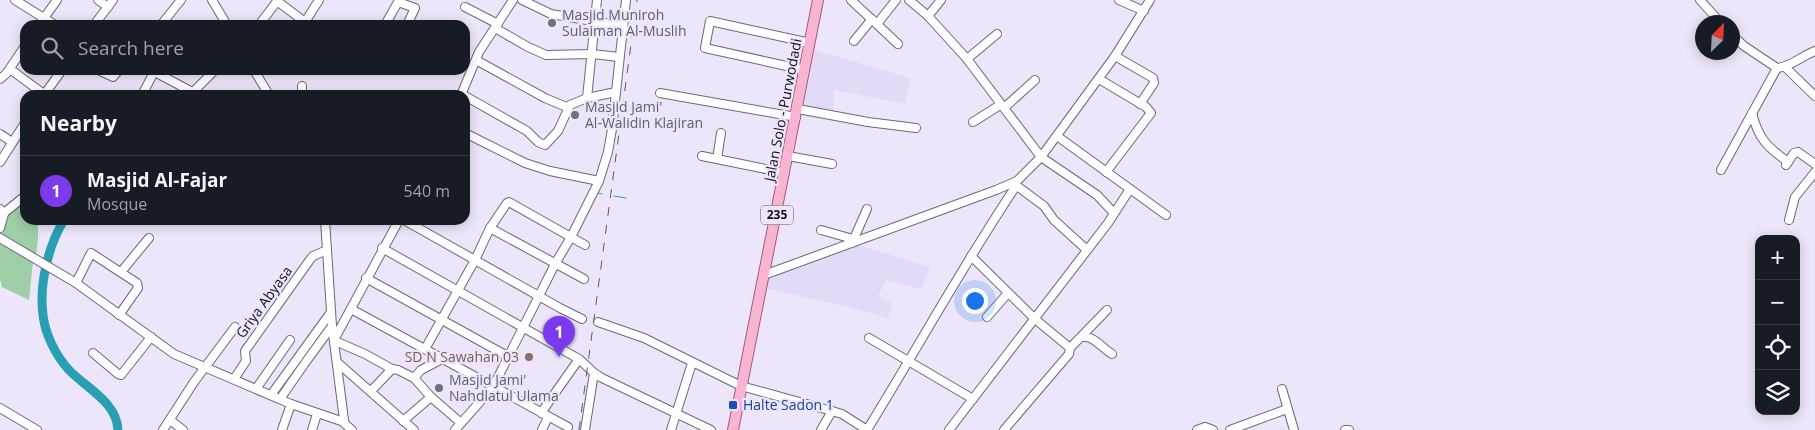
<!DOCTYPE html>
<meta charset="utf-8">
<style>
:root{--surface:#171b24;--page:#20242c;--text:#f1f3f6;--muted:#9ea1a6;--line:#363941;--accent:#7c3aed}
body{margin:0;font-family:"Open Sans",sans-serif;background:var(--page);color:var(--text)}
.controls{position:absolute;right:15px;bottom:15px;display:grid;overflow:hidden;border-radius:10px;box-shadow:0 2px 12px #0003}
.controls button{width:45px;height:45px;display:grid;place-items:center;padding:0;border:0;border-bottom:1px solid var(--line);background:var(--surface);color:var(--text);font:25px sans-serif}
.compass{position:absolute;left:1695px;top:15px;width:45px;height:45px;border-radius:50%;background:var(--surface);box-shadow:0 2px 12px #0003;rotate:24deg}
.you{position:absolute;left:974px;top:300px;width:18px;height:18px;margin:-12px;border:4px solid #fff;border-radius:50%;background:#1a73e8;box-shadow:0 0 0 8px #1a73e833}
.badge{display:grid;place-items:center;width:32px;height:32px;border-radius:50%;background:var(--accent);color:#fff;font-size:16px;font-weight:700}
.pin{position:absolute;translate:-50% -41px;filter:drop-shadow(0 1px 2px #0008)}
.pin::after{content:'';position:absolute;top:26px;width:18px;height:15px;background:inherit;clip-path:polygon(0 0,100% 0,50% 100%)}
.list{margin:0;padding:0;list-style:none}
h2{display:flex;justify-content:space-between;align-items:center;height:65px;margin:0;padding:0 20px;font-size:21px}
h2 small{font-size:16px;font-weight:400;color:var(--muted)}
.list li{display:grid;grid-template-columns:32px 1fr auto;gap:15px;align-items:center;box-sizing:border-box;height:70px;padding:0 20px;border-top:1px solid var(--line)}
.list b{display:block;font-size:19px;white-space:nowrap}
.list p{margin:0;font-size:16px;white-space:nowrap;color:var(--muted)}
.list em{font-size:16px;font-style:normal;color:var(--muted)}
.icon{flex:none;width:28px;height:28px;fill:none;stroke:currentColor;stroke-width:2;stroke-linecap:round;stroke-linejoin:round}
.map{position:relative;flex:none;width:1815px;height:430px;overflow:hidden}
.search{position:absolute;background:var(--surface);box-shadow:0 2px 12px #0003;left:20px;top:20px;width:450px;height:55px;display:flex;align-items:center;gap:12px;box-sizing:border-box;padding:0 18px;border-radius:15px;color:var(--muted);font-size:19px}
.panel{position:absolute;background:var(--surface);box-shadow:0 2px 12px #0003;left:20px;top:90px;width:450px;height:135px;border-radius:15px}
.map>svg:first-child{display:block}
.built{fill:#e2daf6}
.green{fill:#9ecea6}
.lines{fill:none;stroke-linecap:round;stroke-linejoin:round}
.stream{stroke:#299fb4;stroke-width:1}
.river{stroke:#299fb4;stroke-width:9}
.minor-casing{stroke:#6d677a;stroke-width:10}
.major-casing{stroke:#a45a7b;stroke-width:12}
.minor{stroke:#fff;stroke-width:8}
.major{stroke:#f7b5d1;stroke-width:10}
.rail{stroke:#5e5a66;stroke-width:1;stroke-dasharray:9 9;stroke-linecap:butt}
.worship-dot{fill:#6b7280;stroke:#ede6fb;stroke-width:2}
.education-dot{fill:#8d6e63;stroke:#ede6fb;stroke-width:2}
.transit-dot{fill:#1a4fb4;stroke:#ede6fb;stroke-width:2}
.labels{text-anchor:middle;stroke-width:4.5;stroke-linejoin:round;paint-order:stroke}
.shield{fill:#ede6fb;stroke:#54505b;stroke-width:1}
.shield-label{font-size:12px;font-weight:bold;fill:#120f16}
.worship-label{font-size:14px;fill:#5b616d;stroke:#ede6fb;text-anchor:start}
.street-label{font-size:14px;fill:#120f16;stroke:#ede6fb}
.education-label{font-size:14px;fill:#785e54;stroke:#ede6fb;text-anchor:end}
.transit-label{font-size:14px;fill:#164399;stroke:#ede6fb;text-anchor:start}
</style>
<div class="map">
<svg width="1815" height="430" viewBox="0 0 1815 430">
<rect width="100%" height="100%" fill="#ede6fb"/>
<g class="built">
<path d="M814,50L910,78L905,104L834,90L833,112L804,106Z"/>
<path d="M852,243L930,267L921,289L886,280L878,296L892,303L888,319L864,311L766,288L770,273Z"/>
</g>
<g class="green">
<path d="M20,203L25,207V220H38V240L36,255L6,238L2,233L7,214Z"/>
<path d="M0,242L33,261L29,300L2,287L0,279Z"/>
</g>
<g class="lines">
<g class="stream">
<path d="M598,193L602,194"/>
<path d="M614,196L626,198"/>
</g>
<path class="river" d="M64,220C48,246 39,285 43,315C45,334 56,356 69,370C86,388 117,402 118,430"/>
<g class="minor-casing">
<g id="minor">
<path d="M15,0L55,25"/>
<path d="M98,0L108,7"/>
<path d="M212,0L227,25"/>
<path d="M522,0L551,14L623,26"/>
<path d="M851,0L898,44"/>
<path d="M909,0L928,16L967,59L1041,157L1097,195L1114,213"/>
<path d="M1119,0L1144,11"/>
<path d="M1700,0L1720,22"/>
<path d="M277,1L309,25"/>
<path d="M465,7L498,24"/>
<path d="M928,16L941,0"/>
<path d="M305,22L319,0"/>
<path d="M877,24L896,0"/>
<path d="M39,25L57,0"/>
<path d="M94,25L113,0"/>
<path d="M161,25L181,0"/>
<path d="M259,25L278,0"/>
<path d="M385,25L398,2L415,8L407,25"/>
<path d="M495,28L528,47L546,55L592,54L619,57"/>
<path d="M1732,35L1744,46L1777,68C1790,67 1802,56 1815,51"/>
<path d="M854,41L872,19"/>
<path d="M1115,56L1153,78L1154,83L1140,104"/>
<path d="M967,59L997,34"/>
<path d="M476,60L545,98L569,108"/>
<path d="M1785,67L1815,96"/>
<path d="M10,69L45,95"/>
<path d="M98,70L113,77L119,70"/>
<path d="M151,70L198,95"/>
<path d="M254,70L269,95"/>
<path d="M805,70L705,48L710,21L810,43"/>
<path d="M0,79L6,74L25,46"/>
<path d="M1099,79L1146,107L1151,113L1106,172"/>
<path d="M302,86V95"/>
<path d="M193,92L215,70"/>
<path d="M660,93L796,117"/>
<path d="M44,95L62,70"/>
<path d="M142,95L154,72"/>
<path d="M461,95L479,52L513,0"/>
<path d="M465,96L527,131L538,142L545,145L558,131L570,105L587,98L616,92"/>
<path d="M587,98L597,0"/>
<path d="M1004,108L1035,80"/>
<path d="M798,109L868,122L916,128"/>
<path d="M1752,113C1758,138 1767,147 1788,162"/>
<path d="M973,122L1000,105"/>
<path d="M465,133L525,163L550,171L599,181"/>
<path d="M0,134L12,142"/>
<path d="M1057,136L1166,215"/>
<path d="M702,156L785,173"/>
<path d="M788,156L832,164"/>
<path d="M717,159L721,133"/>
<path d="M0,162L25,123"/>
<path d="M1786,165L1794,153L1798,152L1815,164"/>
<path d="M1721,170L1777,68"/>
<path d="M1013,183L1044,206L1054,220L1087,250"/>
<path d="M0,209L4,214L0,228"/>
<path d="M4,213L25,196"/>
<path d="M325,220L332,326L344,420L345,424L352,430"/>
<path d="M404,220L560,308L582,319"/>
<path d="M1789,220L1795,197L1815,172"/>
<path d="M490,228L584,279"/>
<path d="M821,230L853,239"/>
<path d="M0,238L76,283L174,354L291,404L344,422"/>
<path d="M852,243L867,209"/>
<path d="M382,248L579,359L594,373L602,378L711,430"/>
<path d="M971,256L1035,319L1070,348"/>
<path d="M121,272L149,238"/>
<path d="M764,275L996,190L1017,181L1041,157L1115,56L1150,0"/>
<path d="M366,278L509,357"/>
<path d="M76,283L91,253L137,283L138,288L119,315"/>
<path d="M351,309L568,427"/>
<path d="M987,317L1008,293"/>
<path d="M598,322L644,338L741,386L832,411L842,414L867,430C917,349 963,265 1016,186"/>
<path d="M1082,337C1093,335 1102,348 1112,354"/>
<path d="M335,338L399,220"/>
<path d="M869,338L973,399"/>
<path d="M335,341L365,354L392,369"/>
<path d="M425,349L475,260L490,228L507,203L509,202L585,245"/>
<path d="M93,353L118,374L121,375L151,337"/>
<path d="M305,363L332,326"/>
<path d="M338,363L414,430"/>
<path d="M236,376L246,361L245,351L309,261L313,256L327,250"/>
<path d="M414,378L431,397"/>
<path d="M256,389L290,340"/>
<path d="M1282,389L1294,430"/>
<path d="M371,391L392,369L398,370L414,378L421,370L442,359"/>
<path d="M271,395L331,312"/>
<path d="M280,399L303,366"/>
<path d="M0,408L37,430"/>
<path d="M541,413L579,359"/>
<path d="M170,420L183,430"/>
<path d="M403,421L431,397L461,423"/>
<path d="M163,430L194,382L235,327"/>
<path d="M282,430L291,404"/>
<path d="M312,430L317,414"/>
<path d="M455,430L493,387L555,264L571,237L599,181L608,152L612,129L626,0"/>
<path d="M542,430L548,417"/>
<path d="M585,430L594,373"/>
<path d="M671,430L692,363"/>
<path d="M821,430L832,411"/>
<path d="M949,430L1108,223L1130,189"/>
<path d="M1004,430L1069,354L1070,348L1107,310"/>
<path d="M1197,430L1205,427L1213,430"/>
<path d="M1230,430L1287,409"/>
<path d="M1345,430H1349"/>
</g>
</g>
<g class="major-casing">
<path id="major" d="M733,430L818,0"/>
</g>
<use href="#minor" class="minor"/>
<use href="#major" class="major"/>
<path class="rail" d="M579,430L637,0"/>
</g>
<g class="worship-dot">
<circle cx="552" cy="23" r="5"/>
<circle cx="575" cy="115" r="5"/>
<circle cx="439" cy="388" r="5"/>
</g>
<circle class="education-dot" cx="529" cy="357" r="5"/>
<rect class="transit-dot" x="728" y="400" width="10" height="10" rx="2.5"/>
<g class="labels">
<rect class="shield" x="761" y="205.5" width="32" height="19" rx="4"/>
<g class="shield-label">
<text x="777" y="219">235</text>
</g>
<g class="worship-label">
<text x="562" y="20">Masjid Muniroh<tspan x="562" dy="16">Sulaiman Al-Muslih</tspan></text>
<text x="585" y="112">Masjid Jami'<tspan x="585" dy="16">Al-Walidin Klajiran</tspan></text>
<text x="449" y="385">Masjid Jami'<tspan x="449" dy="16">Nahdlatul Ulama</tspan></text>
</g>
<g class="street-label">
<text transform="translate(783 110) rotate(-79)" y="5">Jalan Solo - Purwodadi</text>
<text transform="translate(264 302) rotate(-54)" y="5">Griya Abyasa</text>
</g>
<g class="education-label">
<text x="519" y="362">SD N Sawahan 03</text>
</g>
<g class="transit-label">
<text x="743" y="410">Halte Sadon 1</text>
</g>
</g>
</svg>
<div class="controls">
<button>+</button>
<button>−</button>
<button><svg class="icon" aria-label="locate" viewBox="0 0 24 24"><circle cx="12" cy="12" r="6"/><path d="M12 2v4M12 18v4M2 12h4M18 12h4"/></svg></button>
<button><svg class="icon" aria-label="layers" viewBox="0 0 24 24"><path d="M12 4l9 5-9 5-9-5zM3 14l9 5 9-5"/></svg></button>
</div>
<svg class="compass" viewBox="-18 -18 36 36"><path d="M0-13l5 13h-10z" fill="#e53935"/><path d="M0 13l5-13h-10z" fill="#9ea1a6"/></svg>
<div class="you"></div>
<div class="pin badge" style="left:559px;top:357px">1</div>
<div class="search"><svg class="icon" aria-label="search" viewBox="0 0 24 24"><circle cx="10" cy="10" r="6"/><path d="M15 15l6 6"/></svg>Search here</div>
<section class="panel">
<h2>Nearby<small></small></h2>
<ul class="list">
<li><span class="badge">1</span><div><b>Masjid Al-Fajar</b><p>Mosque</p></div><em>540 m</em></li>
</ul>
</section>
</div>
